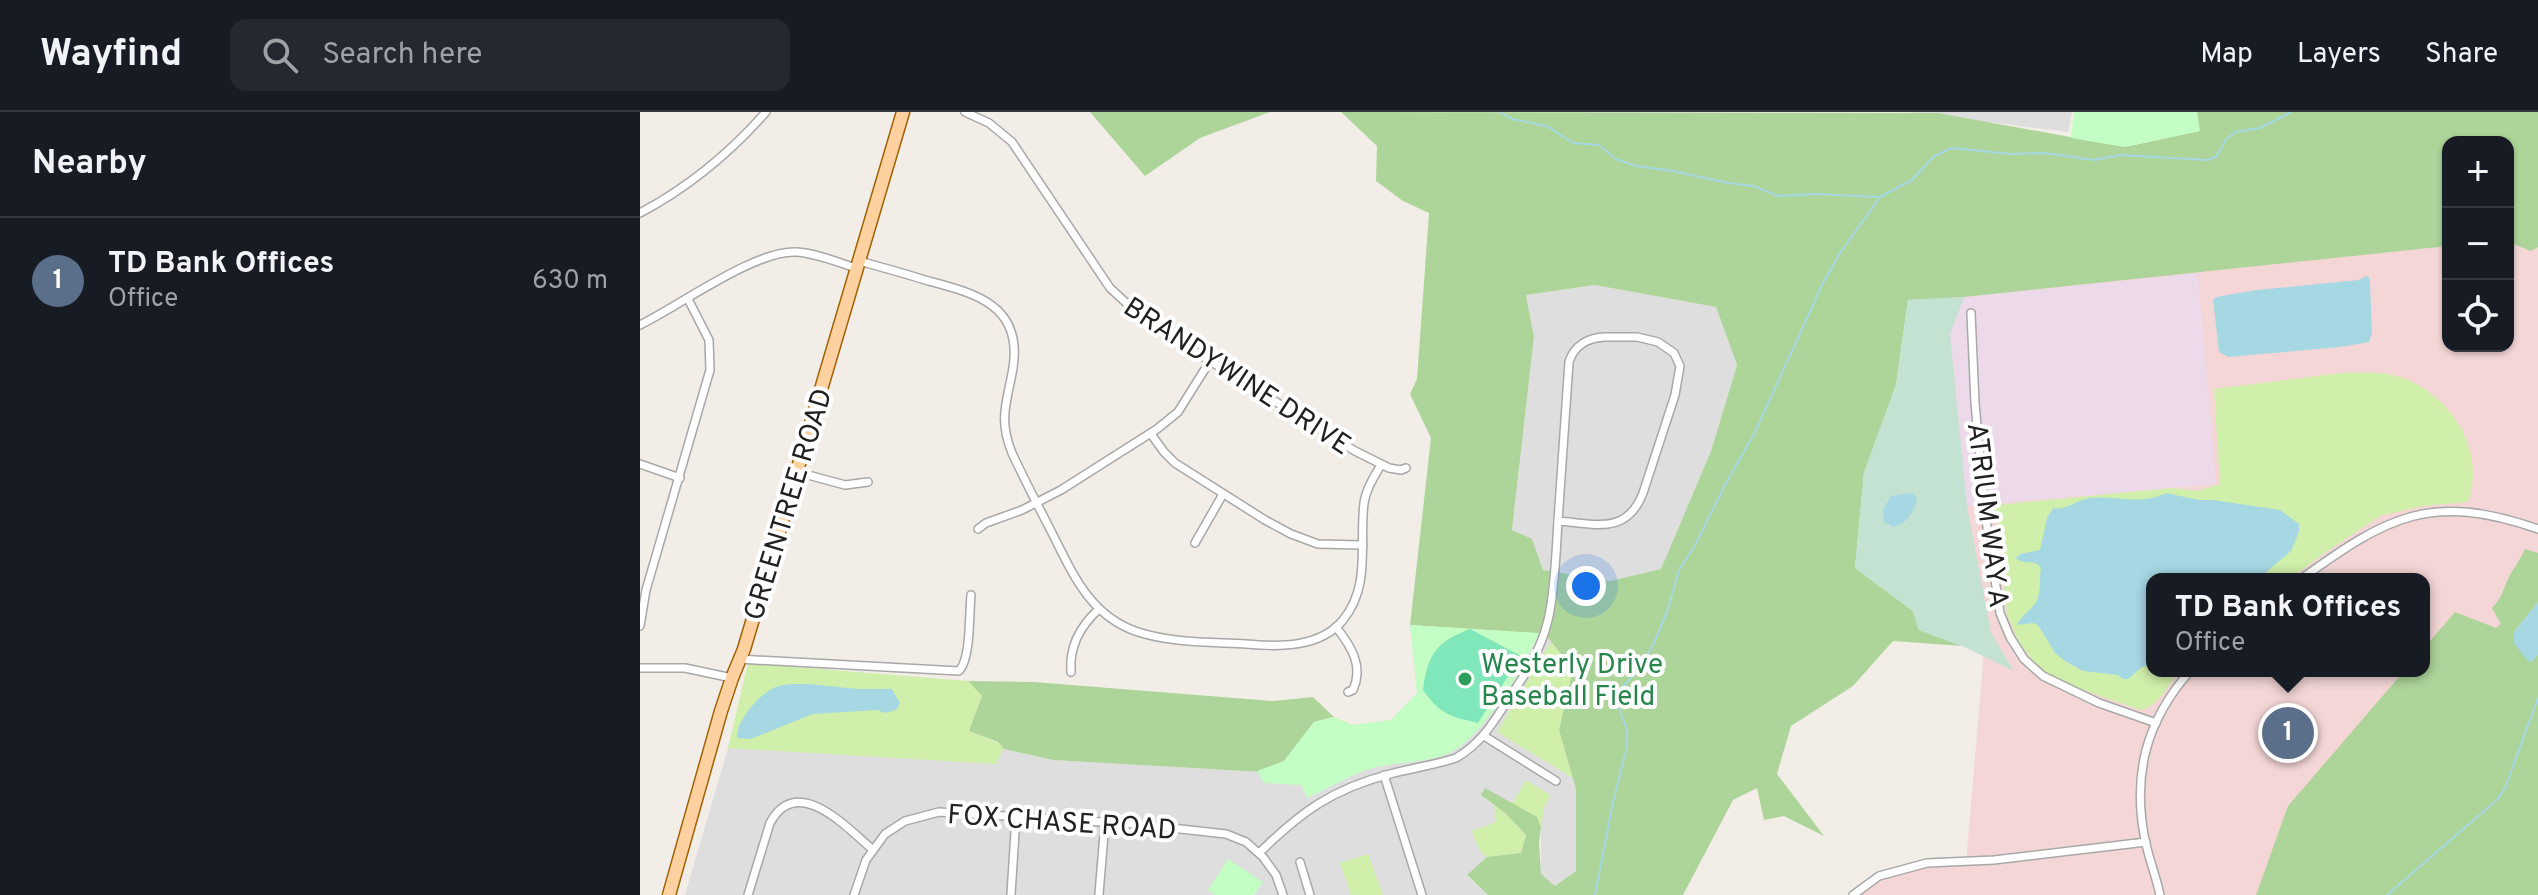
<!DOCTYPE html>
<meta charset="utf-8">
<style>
:root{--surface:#171b24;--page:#242831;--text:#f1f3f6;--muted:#9ea1a6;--line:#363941;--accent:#d3000b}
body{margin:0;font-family:Overpass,sans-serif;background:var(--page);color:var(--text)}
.controls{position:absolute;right:24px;top:24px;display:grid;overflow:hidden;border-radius:16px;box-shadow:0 2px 6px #0004}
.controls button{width:72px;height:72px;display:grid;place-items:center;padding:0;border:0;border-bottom:2px solid var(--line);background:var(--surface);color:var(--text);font:40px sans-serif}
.you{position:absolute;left:946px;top:474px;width:28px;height:28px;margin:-20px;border:6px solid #fff;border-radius:50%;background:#1a73e8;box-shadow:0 0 0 12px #1a73e833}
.badge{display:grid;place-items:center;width:52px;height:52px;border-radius:50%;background:var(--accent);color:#fff;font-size:26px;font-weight:700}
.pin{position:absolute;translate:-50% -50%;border:4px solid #fff;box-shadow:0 2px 8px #0006}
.popup{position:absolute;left:1506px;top:461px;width:284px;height:104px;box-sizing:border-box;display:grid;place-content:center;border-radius:16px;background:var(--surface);filter:drop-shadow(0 2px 6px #0005);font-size:26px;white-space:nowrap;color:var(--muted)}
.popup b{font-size:30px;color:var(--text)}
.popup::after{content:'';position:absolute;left:50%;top:100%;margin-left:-16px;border:16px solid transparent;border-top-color:var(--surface)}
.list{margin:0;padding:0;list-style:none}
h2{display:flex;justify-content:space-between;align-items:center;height:104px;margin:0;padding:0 32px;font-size:34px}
h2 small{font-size:26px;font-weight:400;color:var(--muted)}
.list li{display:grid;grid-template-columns:52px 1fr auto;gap:24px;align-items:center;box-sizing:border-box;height:128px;padding:0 32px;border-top:2px solid var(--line)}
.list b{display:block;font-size:30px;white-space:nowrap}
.list p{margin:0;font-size:26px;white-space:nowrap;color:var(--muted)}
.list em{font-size:26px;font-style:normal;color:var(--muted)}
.icon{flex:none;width:44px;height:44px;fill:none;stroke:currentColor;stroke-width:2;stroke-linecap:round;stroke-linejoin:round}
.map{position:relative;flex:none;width:1898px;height:783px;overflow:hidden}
header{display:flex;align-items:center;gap:48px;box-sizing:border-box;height:112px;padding:0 40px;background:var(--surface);border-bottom:2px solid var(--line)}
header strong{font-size:38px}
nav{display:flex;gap:44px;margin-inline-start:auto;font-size:28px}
.search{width:560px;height:72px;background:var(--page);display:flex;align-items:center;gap:20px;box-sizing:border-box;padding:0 28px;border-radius:16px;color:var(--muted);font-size:30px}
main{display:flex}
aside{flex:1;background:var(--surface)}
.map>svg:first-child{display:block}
.residential{fill:#dfdede}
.commercial{fill:#f4d6d6;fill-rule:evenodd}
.industrial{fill:#ecd9e9}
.grass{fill:#d0efaa}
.forest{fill:#aed599;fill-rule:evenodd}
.wetland{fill:#c3e2d2}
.park{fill:#c3fec4}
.pitch{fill:#80e7ba}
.water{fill:#a5d8e3}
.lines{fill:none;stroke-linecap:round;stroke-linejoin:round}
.stream{stroke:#a5d8e3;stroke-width:2}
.street-casing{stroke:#a8a8a8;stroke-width:10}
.primary-casing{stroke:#9f6200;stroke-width:15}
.street{stroke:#fff;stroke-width:7}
.primary{stroke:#ffd1a0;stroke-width:12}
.leisure-dot{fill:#2e9e5b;stroke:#fff;stroke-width:3}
.labels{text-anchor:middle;stroke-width:8;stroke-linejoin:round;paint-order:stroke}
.street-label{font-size:28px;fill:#212121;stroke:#fff}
.leisure-label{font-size:28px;fill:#27864d;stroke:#fff;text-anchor:start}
</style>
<header>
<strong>Wayfind</strong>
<div class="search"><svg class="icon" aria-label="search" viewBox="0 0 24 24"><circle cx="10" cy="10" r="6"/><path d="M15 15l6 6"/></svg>Search here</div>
<nav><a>Map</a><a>Layers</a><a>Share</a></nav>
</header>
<main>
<aside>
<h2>Nearby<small></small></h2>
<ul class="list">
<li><span class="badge" style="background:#5c6f8a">1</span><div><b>TD Bank Offices</b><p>Office</p></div><em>630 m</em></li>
</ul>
</aside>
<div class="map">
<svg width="1898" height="783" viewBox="0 0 1898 783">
<rect width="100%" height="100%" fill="#f2eee7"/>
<g class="residential">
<path d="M1267,0H1432L1428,20Z"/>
<path d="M955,173L1076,195L1097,253L1071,339L1021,457L970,469L903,458L892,428L872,418L894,225L886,183Z"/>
<path d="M770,513L905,522L911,530L858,620L933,666L936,677V759L915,774L901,762V716L841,684L865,701L881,741L827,764L848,783H45L88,636L355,652L364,637L413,648L622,660L694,605L713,613L751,608L777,581Z"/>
</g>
<path class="commercial" d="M1898,24V783H1220L1244,767L1276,756L1326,751L1345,527L1256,40ZM1808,30H1868V234H1808ZM1512,467H1784V559H1512Z"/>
<path class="industrial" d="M1558,161L1576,372L1327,394L1310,222L1324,185Z"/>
<g class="grass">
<path d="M1701,261C1718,261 1740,259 1757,264C1798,276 1833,317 1833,360C1833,371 1832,381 1827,390L1783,394L1740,404L1683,442L1650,467H1512V559H1539C1529,572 1518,596 1500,598L1426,572L1410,563L1396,553L1379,530L1367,503L1356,393L1532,376L1557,379L1580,372L1574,277Z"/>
<path d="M911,530L933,557L919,618L933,666L857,620Z"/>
<path d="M108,551L328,569L342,584L330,619L358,631L364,637L356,652L88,636Z"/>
<path d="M886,668L910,683L904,696L901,716L897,705L872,692Z"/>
<path d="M854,692L865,701L886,723L881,741L847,745L840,739L832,719L856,710Z"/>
<path d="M728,742L743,783H711L700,751Z"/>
</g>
<g class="forest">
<path d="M450,0H630L560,26L505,64Z"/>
<path d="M701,0L1298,1L1485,35L1559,19L1557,0H1898V135L1891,139L1868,130V30H1808V134L1324,185L1268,188L1256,273L1224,361L1215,456L1273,499L1279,518L1322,534L1253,529L1213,574L1151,614L1137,662L1184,724L1144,704L1124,708L1117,676L1093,688L1043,783H848L827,763L847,745L881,741L886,723L865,701L841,683L845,676L897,705L901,716L899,731L901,762L915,774L936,759V677L919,618L933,557L905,522L770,513L791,326L770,282L777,267L789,101L763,89L736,69L737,34ZM955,173L1076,195L1097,253L1071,339L1021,457L970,469L903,458L892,427L872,418L894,225L886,183Z"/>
<path d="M1885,437L1898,441V490L1874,520V531L1892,550L1898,542V783H1616L1648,694L1764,559H1784V536L1815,500L1856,516L1861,512L1852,496C1863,485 1864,473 1871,461C1876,453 1881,446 1885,437Z"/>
<path d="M328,569L394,570L633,589L673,585L694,605L674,610L644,649L622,660L413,648L364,637L358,630L329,619L342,584Z"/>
</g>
<path class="wetland" d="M1324,185L1310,222L1327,394L1351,521L1374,559L1322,534L1279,518L1273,499L1215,456L1224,361L1256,273L1268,188Z"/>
<g class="park">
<path d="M1434,0H1557L1560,19L1485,35L1431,26Z"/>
<path d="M770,513L899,521C885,553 840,630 807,642C783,651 754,650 729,657C708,664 687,677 667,686L662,673L624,671L617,659L644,649L674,610L694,605L713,613L751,608L777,581Z"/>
<path d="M588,747L623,770L614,783H575L568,778Z"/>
</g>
<path class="pitch" d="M830,517L881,544L838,611C809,604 801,603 783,578C788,542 796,530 830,517Z"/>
<g class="water">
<path d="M1726,164L1729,165L1730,171L1732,221L1729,230L1700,235L1588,245L1579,240L1573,188L1576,185L1617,178L1719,168Z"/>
<path d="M1271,381L1277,385C1276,398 1267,412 1253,415L1244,410L1243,398L1251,384Z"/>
<path d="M1526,381L1559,388H1573L1640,398L1659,412V420L1651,439L1618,467H1512V552L1502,555L1488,567H1483L1478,563L1443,559L1425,549L1415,541L1398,513L1393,511L1377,513C1381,502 1395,497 1398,485C1401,476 1399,466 1401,456C1395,446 1383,454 1376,446L1380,442L1400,438L1407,406L1413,396C1426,399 1436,388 1449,386C1476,383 1501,394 1526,381Z"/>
<path d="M1898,490V542L1892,550L1887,548L1874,531V520Z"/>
<path d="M169,572L218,577H252L260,591L256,598L245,601L237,598L173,602L111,627L97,626C96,609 120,581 136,575C146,571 158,572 169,572Z"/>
</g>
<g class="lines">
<g class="stream">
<path d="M860,0L872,7L907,14L933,31L959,33L976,47L996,54L1033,59L1088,71L1113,74L1139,84L1177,82L1240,85"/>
<path d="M955,783L973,690L987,634V618L978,593L977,580L999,558L1014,531L1028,497L1039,458L1054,435L1085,373L1114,322L1183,171L1200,141L1240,85L1272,68L1293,45L1311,36L1372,42L1405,41L1454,48L1480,43L1567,48L1576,45L1586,28L1595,20L1620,16L1651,0"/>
<path d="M1747,783L1858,687L1865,676L1898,586"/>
</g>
<g class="street-casing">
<g id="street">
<path d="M325,0L349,11L372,30L470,176L495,199L562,244L715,339L749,356L761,358L766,356"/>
<path d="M0,101C49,75 89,42 126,0"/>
<path d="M219,149C241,155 263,161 285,168C334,181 383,192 373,256C367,291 358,306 372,341C384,367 397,392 410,417C432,460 449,504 498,520C532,531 571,530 606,532C639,535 680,536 703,508C731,474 719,432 724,391C726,377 734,365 741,353"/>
<path d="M1331,201L1335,291L1345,401L1360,501L1370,525L1384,547L1403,564L1459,591L1516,611"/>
<path d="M0,213C39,194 115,138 156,140C176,141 197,150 216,156"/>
<path d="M964,225H997L1018,230L1034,241L1040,254L1035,283L1003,381C987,423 956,412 918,409L929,250C934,234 947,226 964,225Z"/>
<path d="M511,322L524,340L535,351L625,408L651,422L678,432L723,433"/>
<path d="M0,352L40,366"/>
<path d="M157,360L205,373L228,370"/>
<path d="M338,417L346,411L382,398L421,378L517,317L538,300L570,249"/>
<path d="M555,431L583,382"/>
<path d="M1661,467C1748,404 1791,380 1898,417"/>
<path d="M0,514L6,478L70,258L69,228L48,187"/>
<path d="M696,515C711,534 724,554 713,578L708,580"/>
<path d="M98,547L319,559C331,547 329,502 331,483"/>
<path d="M0,556H45L92,566"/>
<path d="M431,560C429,534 440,514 459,497"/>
<path d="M844,624L916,669"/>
<path d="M744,663L782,783"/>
<path d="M619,741C661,700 692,677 750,662C772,656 795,653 816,646C840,632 851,614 866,591C883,566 901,539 908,508C915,480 916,439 918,409"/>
<path d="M660,750L670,783"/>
<path d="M371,782L376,705"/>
<path d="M459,782L465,710"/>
<path d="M108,783L130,711C157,661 206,715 232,737"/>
<path d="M214,783L226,748L245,722L265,709L299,700L495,712L586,722L606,730L623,745L636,763L643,783"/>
<path d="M1213,783L1239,764L1287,751L1354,748L1506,730"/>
<path d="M1520,783C1516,764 1509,747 1505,728C1492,663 1506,609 1550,559"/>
</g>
</g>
<g class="primary-casing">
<path id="primary" d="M29,783L81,599L92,566L104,537L130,450L263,0"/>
</g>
<use href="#street" class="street"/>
<use href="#primary" class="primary"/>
</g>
<circle class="leisure-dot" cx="825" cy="567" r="8"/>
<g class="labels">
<g class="street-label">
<text transform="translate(598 263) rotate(33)" y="10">BRANDYWINE DRIVE</text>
<text transform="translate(147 392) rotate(-73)" y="10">GREENTREE ROAD</text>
<text transform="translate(1349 403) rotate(83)" y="10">ATRIUM WAY A</text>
<text transform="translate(422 709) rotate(4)" y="10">FOX CHASE ROAD</text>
</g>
<g class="leisure-label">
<text x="841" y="561">Westerly Drive<tspan x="841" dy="32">Baseball Field</tspan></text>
</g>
</g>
</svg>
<div class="controls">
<button>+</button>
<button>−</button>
<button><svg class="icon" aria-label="locate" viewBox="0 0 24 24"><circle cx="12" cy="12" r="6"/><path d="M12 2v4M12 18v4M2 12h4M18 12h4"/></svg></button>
</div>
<div class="you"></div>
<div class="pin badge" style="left:1648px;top:621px;background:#5c6f8a">1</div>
<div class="popup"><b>TD Bank Offices</b>Office</div>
</div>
</main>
